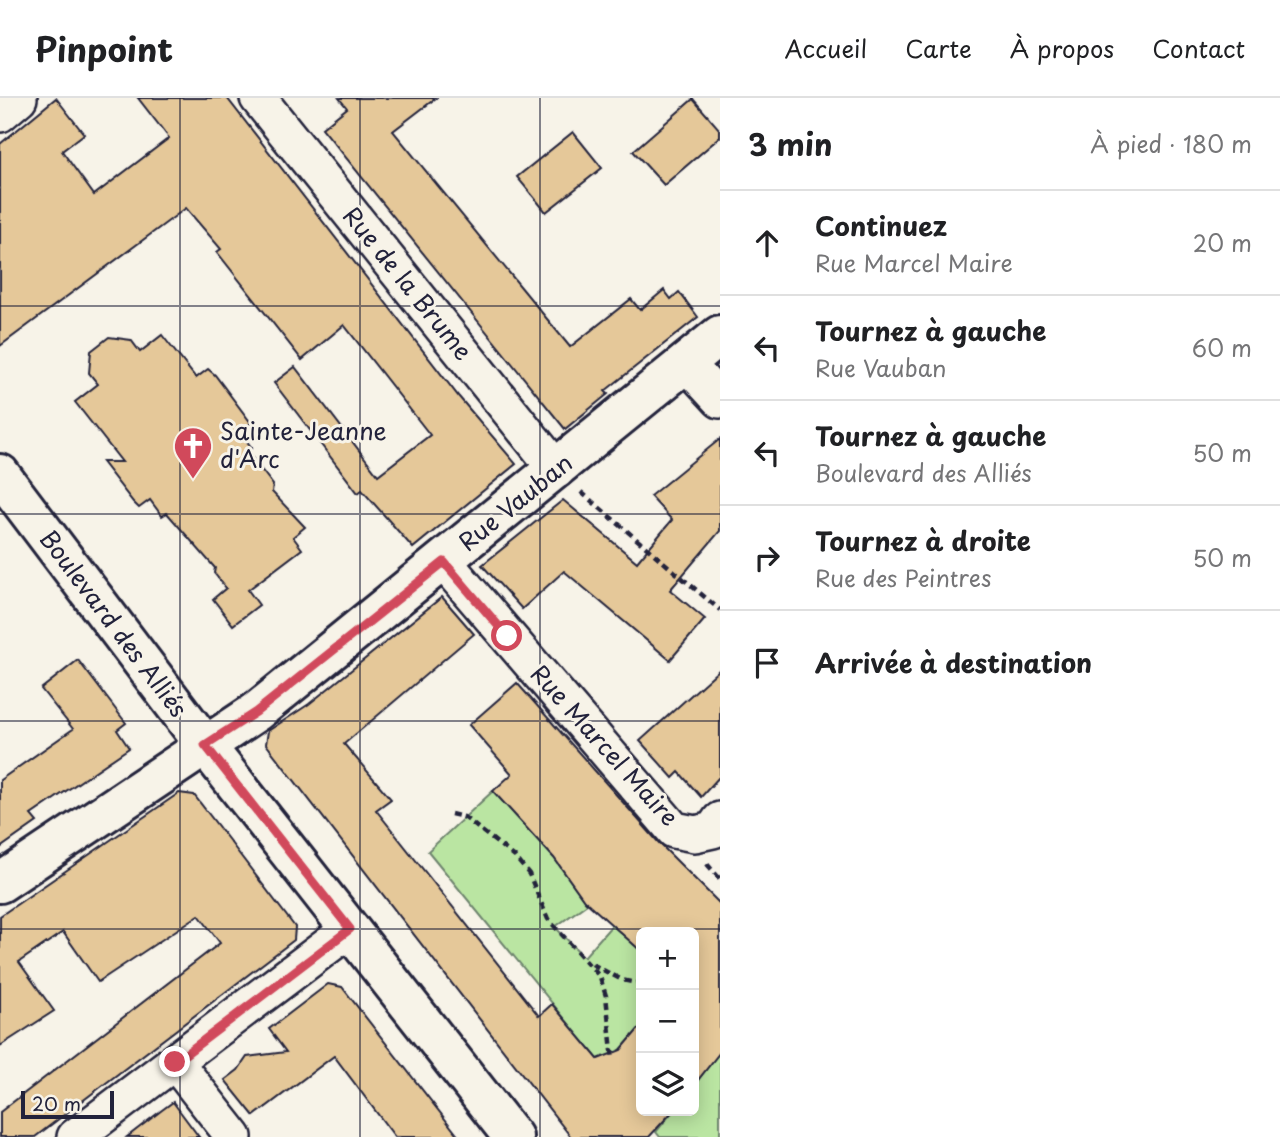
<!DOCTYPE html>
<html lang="fr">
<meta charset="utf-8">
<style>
:root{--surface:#fff;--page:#f6f6f6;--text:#202124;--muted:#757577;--line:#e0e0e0}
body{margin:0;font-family:"Playpen Sans",sans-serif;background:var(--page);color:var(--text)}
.controls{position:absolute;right:21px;bottom:21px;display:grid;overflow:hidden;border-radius:10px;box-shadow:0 4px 18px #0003}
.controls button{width:63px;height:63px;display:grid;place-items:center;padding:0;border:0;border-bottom:2px solid var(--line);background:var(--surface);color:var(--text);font:35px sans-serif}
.scale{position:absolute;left:21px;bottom:18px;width:93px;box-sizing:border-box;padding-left:7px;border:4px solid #22223b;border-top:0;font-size:19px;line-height:24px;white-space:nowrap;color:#22223b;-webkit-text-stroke:5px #f7f3e8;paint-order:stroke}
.stop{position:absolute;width:21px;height:21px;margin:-16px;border:5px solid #d1495b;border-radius:50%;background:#fff}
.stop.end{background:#d1495b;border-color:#fff;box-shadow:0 2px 7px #0008}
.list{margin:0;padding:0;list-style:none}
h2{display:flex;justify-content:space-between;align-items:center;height:91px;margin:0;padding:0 28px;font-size:30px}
h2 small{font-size:23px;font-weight:400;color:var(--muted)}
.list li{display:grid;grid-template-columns:46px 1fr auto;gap:21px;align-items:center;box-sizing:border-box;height:105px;padding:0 28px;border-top:2px solid var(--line)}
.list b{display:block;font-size:26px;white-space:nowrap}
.list p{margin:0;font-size:23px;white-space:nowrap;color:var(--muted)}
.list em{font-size:23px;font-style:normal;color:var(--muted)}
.icon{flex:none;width:38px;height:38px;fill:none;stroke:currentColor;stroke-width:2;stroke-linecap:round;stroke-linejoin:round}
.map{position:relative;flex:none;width:720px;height:1039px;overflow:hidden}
header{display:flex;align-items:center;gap:42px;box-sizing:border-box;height:98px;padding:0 35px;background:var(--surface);border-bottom:2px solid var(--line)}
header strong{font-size:33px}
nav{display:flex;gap:38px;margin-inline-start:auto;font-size:24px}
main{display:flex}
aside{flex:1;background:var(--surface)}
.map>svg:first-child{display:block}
.green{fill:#bae5a2;stroke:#6e846e;stroke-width:2}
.building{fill:#e5c899;stroke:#22223b;stroke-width:2}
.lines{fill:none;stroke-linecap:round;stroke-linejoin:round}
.street-casing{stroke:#22223b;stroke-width:40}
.secondary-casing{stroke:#22223b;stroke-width:44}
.path{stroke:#22223b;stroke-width:4.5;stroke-dasharray:7 5;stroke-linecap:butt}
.street{stroke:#f7f3e8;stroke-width:35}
.secondary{stroke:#f7f3e8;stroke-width:38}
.route{stroke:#d1495b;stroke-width:9}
.grid{fill:none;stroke:#22223b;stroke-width:2;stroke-opacity:0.55}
.labels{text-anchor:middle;stroke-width:6;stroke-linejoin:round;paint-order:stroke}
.street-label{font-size:24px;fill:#22223b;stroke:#f7f3e8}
.poi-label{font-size:24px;fill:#22223b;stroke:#f7f3e8;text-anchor:start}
</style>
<header>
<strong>Pinpoint</strong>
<nav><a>Accueil</a><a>Carte</a><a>À propos</a><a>Contact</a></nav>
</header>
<main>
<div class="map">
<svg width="720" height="1039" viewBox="0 0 720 1039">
<rect width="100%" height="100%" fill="#f7f3e8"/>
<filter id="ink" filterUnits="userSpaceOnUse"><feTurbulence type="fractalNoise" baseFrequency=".0143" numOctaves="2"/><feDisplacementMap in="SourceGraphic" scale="14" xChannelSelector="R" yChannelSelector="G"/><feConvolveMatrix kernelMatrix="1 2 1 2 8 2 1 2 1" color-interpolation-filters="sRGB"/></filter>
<g filter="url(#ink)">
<g class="green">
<path d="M493,693L554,760L587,806L555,829L584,859L612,827L641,853V928L605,970L428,753Z"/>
<path d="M720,954V1039H660L656,1034L673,1013H694V987Z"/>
</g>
<g class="building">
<path d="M56,0L84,36L62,53L94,97L169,40L138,0H227L459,299L516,366L413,450L362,392L358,395L274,285L295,269L378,377L430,337L344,227L302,262L217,154L221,151L186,110L0,248V46Z"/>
<path d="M339,0H436L393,33L570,249L631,201L640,212L664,192L671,201L679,194L698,219L605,293L608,296L565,331L322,30L347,10Z"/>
<path d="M693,1L720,32V39L664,87L633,53Z"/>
<path d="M573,34L602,70L546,114L517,79Z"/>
<path d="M162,237L196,280L208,271L215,277L251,325L239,333L252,350L247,353L273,387L272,394L305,429L293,439L302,451L248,492L259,507L233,527L213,501L226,490L214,475L215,470L167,415L162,418L150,402L139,410L133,404L102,364H122L75,304L98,286L89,275L91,253L109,239L131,242L140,254Z"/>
<path d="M720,341V433L670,492L705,521L670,562L564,473L522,511L482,467L563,402L637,464L672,422L650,398Z"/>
<path d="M442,499L474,536L344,646L391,701L376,712L539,918L552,906L598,961L621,952L641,928V1013H673L649,1039H571L266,646L268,633L309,606Z"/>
<path d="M78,562L126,625L117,632L129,650L31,717L37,724L0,750V682L73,631L41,591Z"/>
<path d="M720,571V678L701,699L679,674L673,680L640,643Z"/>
<path d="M517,585L659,745L720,806V954L694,987V834H641V853L584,802L554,760L493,693L512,676L469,627Z"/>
<path d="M179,695L194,697L231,745L295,829L294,842L35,1039H0V1014L220,845L199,817L98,884L63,834L19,864L54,913L0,948V818Z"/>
<path d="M328,886L342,889L459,1039H395L334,958L254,1018L225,982L238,972L247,959L286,954L269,931Z"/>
<path d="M173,1004L199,1039H127L162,1012Z"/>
</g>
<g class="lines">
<g class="street-casing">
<g id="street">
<path d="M258,0L557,372"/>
<path d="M0,16L19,0"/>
<path d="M685,264L720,302"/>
<path d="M444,464L674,732L695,736L713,732L720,722"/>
<path d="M175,964L234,1039"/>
<path d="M75,1039L350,831"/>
</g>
</g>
<g class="secondary-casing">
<g id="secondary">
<path d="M0,376L205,647L513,1039"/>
<path d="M0,785L256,614L720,237"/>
</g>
</g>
<g class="path">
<path d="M581,394L720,512"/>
<path d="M451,716L464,719L515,759L529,776L548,821L600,879L606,898L613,962"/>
<path d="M707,766L720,781"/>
<path d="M592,866L622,882L641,886"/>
</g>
<use href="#street" class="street"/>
<use href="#secondary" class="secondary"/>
</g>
</g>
<g class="lines" filter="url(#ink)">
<path class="route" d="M175,964L350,831L205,647L256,614L444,464L507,538"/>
</g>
<path class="grid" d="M180,0V1039M360,0V1039M540,0V1039M0,208H720M0,416H720M0,623H720M0,831H720"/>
<defs>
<g id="church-pin" transform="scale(2.0125)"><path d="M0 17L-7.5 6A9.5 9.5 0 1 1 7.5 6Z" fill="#d1495b" stroke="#f7f3e8"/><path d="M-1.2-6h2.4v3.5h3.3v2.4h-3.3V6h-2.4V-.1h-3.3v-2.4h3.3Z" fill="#fff"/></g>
</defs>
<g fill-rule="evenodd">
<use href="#church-pin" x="193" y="348"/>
</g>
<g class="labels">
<g class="street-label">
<text transform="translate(407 186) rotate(51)" y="8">Rue de la Brume</text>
<text transform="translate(516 405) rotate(-39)" y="8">Rue Vauban</text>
<text transform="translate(113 526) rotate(53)" y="8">Boulevard des Alliés</text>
<text transform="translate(604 648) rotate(48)" y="8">Rue Marcel Maire</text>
</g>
<g class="poi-label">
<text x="220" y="342">Sainte-Jeanne<tspan x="220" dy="28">d'Arc</tspan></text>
</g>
</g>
</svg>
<div class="controls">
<button>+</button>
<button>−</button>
<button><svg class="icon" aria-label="layers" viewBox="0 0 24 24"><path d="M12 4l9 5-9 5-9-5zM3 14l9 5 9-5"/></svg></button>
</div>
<div class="scale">20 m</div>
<div class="stop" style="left:507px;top:538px"></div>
<div class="stop end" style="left:175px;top:964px"></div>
</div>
<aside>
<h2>3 min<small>À pied · 180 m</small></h2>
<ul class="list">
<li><svg class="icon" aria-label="ahead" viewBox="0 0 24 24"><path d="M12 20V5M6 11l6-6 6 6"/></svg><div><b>Continuez</b><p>Rue Marcel Maire</p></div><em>20 m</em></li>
<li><svg class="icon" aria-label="left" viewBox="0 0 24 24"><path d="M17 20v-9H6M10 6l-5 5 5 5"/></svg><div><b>Tournez à gauche</b><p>Rue Vauban</p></div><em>60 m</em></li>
<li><svg class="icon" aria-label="left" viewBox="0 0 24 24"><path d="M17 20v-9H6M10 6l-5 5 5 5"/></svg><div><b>Tournez à gauche</b><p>Boulevard des Alliés</p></div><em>50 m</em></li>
<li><svg class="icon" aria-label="right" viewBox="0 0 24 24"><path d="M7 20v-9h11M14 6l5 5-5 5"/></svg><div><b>Tournez à droite</b><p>Rue des Peintres</p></div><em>50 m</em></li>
<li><svg class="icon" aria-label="arrive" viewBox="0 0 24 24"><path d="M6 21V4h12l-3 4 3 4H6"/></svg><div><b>Arrivée à destination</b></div></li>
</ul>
</aside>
</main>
